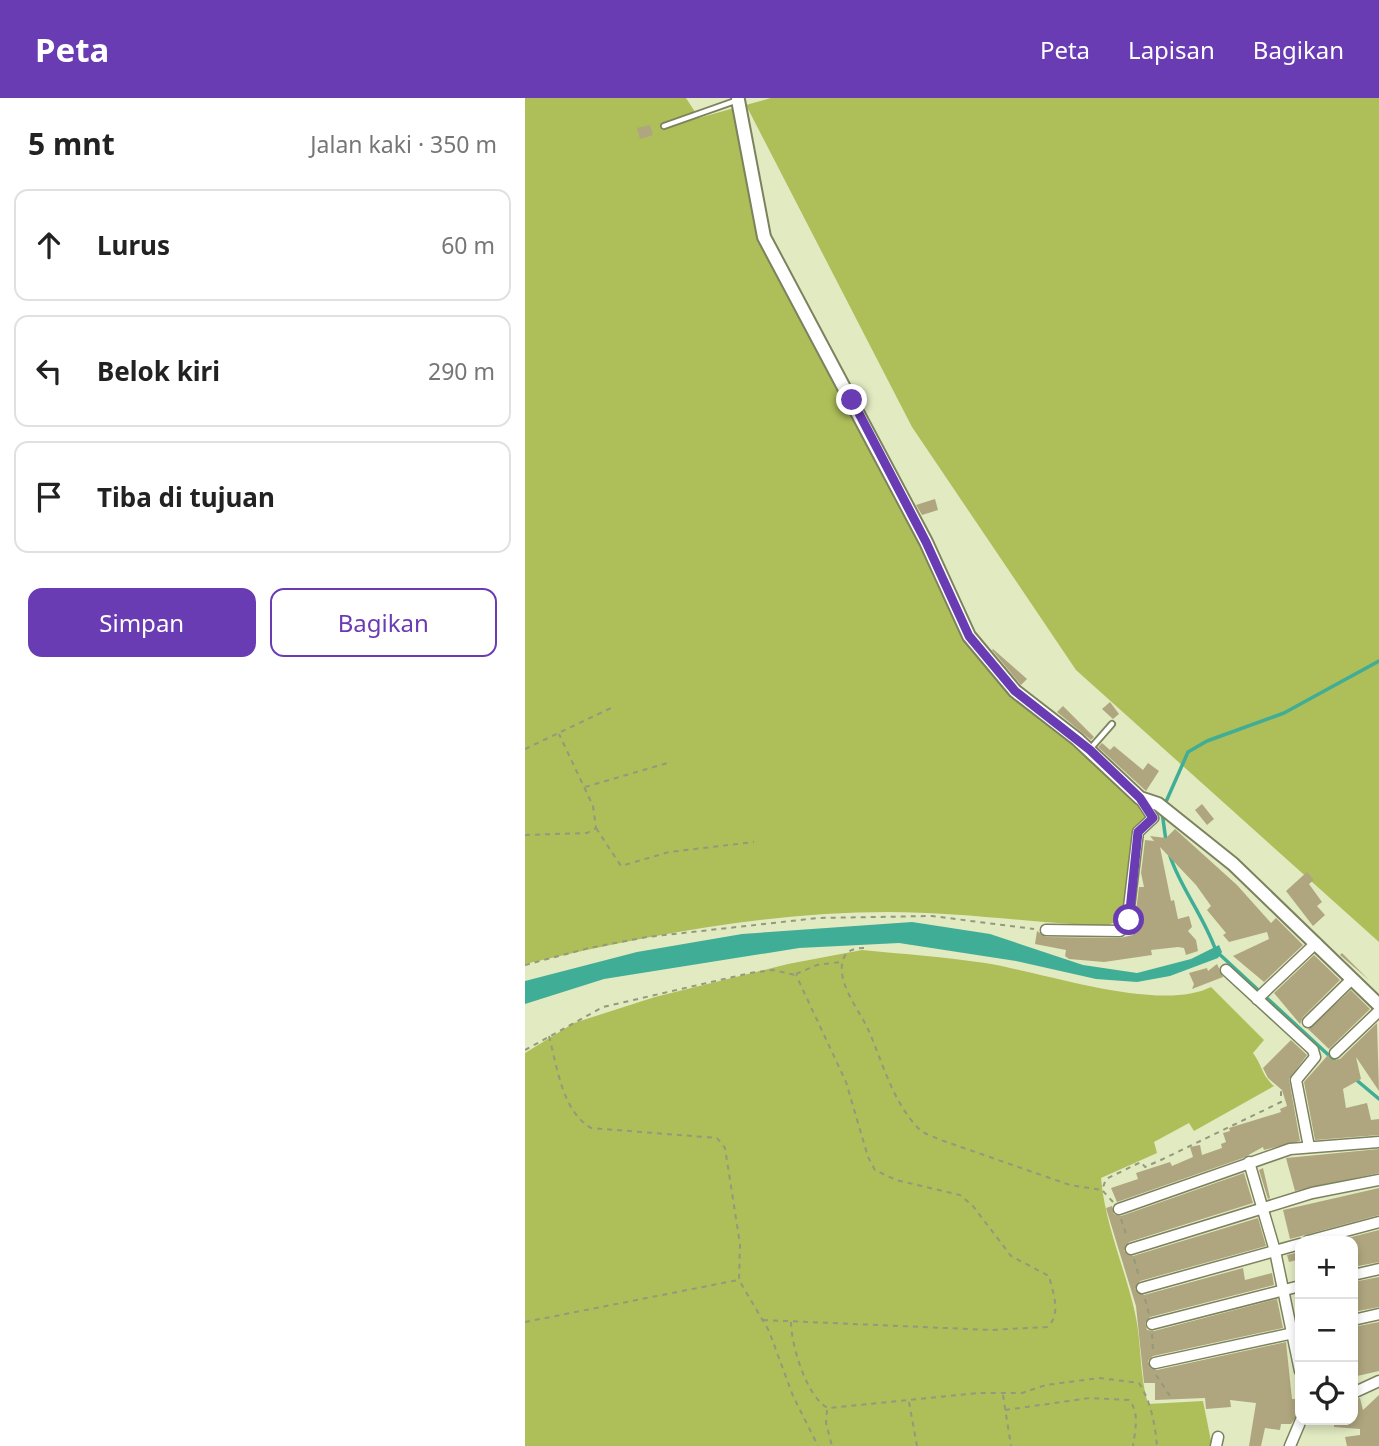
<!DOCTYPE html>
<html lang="id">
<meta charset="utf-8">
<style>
:root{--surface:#fff;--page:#f2f2f2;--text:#222;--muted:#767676;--line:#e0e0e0;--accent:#6a3cb3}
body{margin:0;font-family:"Noto Sans",sans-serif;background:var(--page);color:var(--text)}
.controls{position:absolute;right:21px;bottom:21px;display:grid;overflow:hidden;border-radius:14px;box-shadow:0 4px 10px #0003}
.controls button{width:63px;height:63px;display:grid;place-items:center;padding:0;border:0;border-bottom:2px solid var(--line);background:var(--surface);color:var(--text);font:35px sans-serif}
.stop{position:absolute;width:21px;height:21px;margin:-16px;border:5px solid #6a3cb3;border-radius:50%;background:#fff}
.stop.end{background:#6a3cb3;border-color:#fff;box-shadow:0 2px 7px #0008}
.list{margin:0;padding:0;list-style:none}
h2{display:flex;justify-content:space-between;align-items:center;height:91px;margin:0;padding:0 28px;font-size:30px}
h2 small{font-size:23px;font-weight:400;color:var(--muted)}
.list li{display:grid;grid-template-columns:46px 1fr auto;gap:21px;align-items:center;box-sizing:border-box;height:112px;margin:0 14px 14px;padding:0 14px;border:2px solid var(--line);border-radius:14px}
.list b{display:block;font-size:26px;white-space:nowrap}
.list em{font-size:23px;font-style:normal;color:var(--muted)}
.actions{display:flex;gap:14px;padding:21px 28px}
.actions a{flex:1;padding:16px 0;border:2px solid var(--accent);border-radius:14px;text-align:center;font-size:24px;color:var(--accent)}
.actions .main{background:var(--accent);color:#fff}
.icon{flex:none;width:38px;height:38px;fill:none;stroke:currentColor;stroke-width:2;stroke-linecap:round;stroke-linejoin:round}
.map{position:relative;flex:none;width:854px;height:1348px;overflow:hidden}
header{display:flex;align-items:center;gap:42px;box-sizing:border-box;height:98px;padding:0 35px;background:var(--accent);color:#fff}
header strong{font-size:33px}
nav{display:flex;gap:38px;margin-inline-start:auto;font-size:24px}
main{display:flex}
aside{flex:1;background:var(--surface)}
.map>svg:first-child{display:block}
.green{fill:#aebe59}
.water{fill:#40ad96}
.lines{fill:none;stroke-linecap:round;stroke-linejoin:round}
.stream{stroke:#40ad96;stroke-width:3.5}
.building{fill:#afa67f}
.service-casing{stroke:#7b825d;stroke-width:8}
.minor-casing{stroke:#7b825d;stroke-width:13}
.tertiary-casing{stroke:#7b825d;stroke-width:16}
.path{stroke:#93997c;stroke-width:2;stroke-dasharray:5 5;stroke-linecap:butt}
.service{stroke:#fff;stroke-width:4.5}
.minor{stroke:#fff;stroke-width:10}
.tertiary{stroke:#fff;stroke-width:12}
.route{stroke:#6a3cb3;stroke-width:9}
</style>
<header>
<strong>Peta</strong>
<nav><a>Peta</a><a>Lapisan</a><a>Bagikan</a></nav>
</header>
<main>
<aside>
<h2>5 mnt<small>Jalan kaki · 350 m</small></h2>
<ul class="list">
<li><svg class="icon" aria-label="ahead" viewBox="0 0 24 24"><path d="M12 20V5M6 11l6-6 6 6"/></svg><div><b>Lurus</b></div><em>60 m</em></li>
<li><svg class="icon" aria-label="left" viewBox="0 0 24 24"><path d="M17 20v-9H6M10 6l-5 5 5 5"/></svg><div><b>Belok kiri</b></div><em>290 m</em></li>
<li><svg class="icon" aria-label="arrive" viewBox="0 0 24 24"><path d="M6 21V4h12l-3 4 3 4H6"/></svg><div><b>Tiba di tujuan</b></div></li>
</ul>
<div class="actions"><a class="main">Simpan</a><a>Bagikan</a></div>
</aside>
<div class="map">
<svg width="854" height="1348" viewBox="0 0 854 1348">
<rect width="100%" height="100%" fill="#e2eac2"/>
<g class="green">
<path d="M0,0H161L174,20L209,10L230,132L347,349L441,541L616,705L622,719L607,734L599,814L590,824L581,828C508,825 436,814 363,814C241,814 119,838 0,866Z"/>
<path d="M246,0H854V844L551,572L387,329L221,7Z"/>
<path d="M337,852C378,856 420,859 460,865C518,874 635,915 686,889L739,942L728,955C737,967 737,978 749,988L669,1033L664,1025L629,1044L632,1055L576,1080C580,1127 600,1170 610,1215C617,1246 614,1276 623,1306L678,1303L687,1348H0V955L49,925L130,899L263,866Z"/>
</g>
<path class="water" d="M387,824L465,836L558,867L612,875L666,861L694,847L697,854L693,860L645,878L612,884L571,881L491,863L374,845L274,850L79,881L0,906V883L112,854L217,836Z"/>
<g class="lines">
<g class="stream">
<path d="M640,706L663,654L682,643L759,615L854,563"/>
<path d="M637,714L641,743"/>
<path d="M645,758C656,791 679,818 691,853L810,963"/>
<path d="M829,980L854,1001"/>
</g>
</g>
<g class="building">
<path d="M125,27L128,37L115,41L112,30Z"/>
<path d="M410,401L413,412L397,417L391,407Z"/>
<path d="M468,551L502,581L496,587L467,552Z"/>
<path d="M585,604L594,616L588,621L577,611Z"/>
<path d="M538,608L569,639L566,642L532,614Z"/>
<path d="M577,645L585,652L589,648L618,672L623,665L634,673L621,693L573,649Z"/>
<path d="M677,706L689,721L682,727L670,712Z"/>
<path d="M650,731L712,787L746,825L751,820L778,847L739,884L708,858L744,841L742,834L704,844L698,837L701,835L682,812L686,808L671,787L635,749L646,803L649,802L653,821L664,818L667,829L663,833L671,842L673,853L661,857L659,850L653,849L626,852L627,857L579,864L544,861L540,858L541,852L510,846L512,833L521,839L595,840L608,837L614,789H619L616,775L620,742L629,743L625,738L641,740Z"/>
<path d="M782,774L789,782L784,786L797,804L792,808L800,817L788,828L761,793Z"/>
<path d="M817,855L844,882L815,857Z"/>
<path d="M789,857L815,882L778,919L775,926L749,895Z"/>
<path d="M692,866L698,879L667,891L669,886L664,875L682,870L683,873Z"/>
<path d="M826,892L845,911L804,951L783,931Z"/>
<path d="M852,925L854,993L831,959L836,981L818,991L821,1010L842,1005L846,1022L854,1021V1037L790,1042L779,984L803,957L807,962L815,961Z"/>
<path d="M766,942L782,957L764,981L775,1043L739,1052L738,1049L718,1060L592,1104L586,1090L613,1081L611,1075L645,1064L647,1068L668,1059L665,1049L675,1047L677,1057L697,1050L696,1046L701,1044L698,1035L705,1033L704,1030L756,1014L755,1011L762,1008L757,992L743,980L738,970Z"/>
<path d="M854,1051V1075L770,1093L761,1060Z"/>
<path d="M738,1070L745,1100L743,1101L734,1072Z"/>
<path d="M719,1075L728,1105L604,1144L599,1153L608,1158L733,1120L741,1148L615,1183L610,1191L619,1197L718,1170L720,1182L747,1175L749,1187L625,1219L620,1225L622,1232L629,1233L752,1201L758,1230L628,1258L623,1263L625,1270L632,1272L761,1244L767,1301H774V1315L766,1326H756L755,1332L740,1330L736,1348H724L731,1305L705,1302L706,1309L681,1311L680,1300L630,1302V1285H619L611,1208L581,1110L587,1108L589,1116L596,1118Z"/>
<path d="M854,1090V1117L765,1141L758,1112Z"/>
<path d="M854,1132V1164L828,1169V1143H811Z"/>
<path d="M775,1154V1166L772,1162L764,1164L762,1157Z"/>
<path d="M854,1179V1209L828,1214V1184Z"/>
<path d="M854,1224V1273L828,1279V1229Z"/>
<path d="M854,1297V1348H822L820,1339L835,1337V1331L809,1329V1322H828V1302L835,1300L838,1312Z"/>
</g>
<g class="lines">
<g class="service-casing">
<g id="service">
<path d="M139,28L213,2"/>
<path d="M565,651L587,626"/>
</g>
</g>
<g class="minor-casing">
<g id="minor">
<path d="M521,832L595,833L602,826L613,734L628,720L615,700"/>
<path d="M701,872L788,952L790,959L771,982L784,1049"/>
<path d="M732,901L791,845"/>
<path d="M783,924L827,881"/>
<path d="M810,955L854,913"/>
<path d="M724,1064L750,1153L775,1273"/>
<path d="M594,1111L765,1051L854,1044"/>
<path d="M783,1143L854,1124"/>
<path d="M606,1151L787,1095L854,1082"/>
<path d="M828,1177L854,1171"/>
<path d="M617,1190L775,1146"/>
<path d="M828,1222L854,1216"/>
<path d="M627,1226L775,1188"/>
<path d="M630,1265L773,1234"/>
<path d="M828,1295L854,1283"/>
<path d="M691,1348L693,1339"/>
<path d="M765,1348L776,1322"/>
</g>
</g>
<g class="tertiary-casing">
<path id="tertiary" d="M213,2L239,139L401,444L444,538L490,593L552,641L615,700L633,706L708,766L854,907"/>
</g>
<g class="path">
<path d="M0,651L88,609"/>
<path d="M60,689L146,664"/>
<path d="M71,730L96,768L144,754L229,744"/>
<path d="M0,737L62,735L71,730L68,708L34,636"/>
<path d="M339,850C330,850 321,852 318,862C311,884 334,912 343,931C358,965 367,1003 394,1031C399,1036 407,1038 413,1041L545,1087L577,1092"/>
<path d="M0,867L64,850L122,839L293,820L407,818L509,831"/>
<path d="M271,876L292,867L316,864"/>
<path d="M24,938C32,968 37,1013 66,1030L192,1040L200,1050L215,1146L214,1182L244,1233L268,1298L293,1348"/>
<path d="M0,952L78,909L225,875L248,872L270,877"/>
<path d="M588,1104L577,1092L581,1081L616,1064L620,1069L638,1061L756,1004V994L761,991"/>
<path d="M596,1121L602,1139"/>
<path d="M609,1161L614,1179"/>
<path d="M620,1201L624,1216"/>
<path d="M238,1222L466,1232L522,1229C537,1217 528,1194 524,1178L486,1158L448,1108L435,1097L371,1082L350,1072L343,1059L321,984L271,877"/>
<path d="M0,1224L213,1182"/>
<path d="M266,1224C266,1247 282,1300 303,1310L453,1295H497L521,1287L574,1280L614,1285C626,1304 630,1326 632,1348"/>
<path d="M627,1236L628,1254"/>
<path d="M631,1277L647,1301"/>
<path d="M478,1297L486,1348"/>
<path d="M384,1304L392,1348"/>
<path d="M302,1312L301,1325L307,1348"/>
<path d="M480,1312L565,1300L604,1302C615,1314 610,1333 608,1348"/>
</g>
<use href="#service" class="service"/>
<use href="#minor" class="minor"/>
<use href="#tertiary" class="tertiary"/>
</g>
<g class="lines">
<path class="route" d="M327,302L401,444L444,538L490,593L565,652L615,700L628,720L613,734L604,822"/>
</g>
</svg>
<div class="controls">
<button>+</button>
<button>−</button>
<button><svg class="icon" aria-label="locate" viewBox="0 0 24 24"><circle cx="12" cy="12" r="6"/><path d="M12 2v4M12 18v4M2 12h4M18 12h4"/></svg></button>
</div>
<div class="stop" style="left:604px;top:822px"></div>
<div class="stop end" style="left:327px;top:302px"></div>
</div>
</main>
